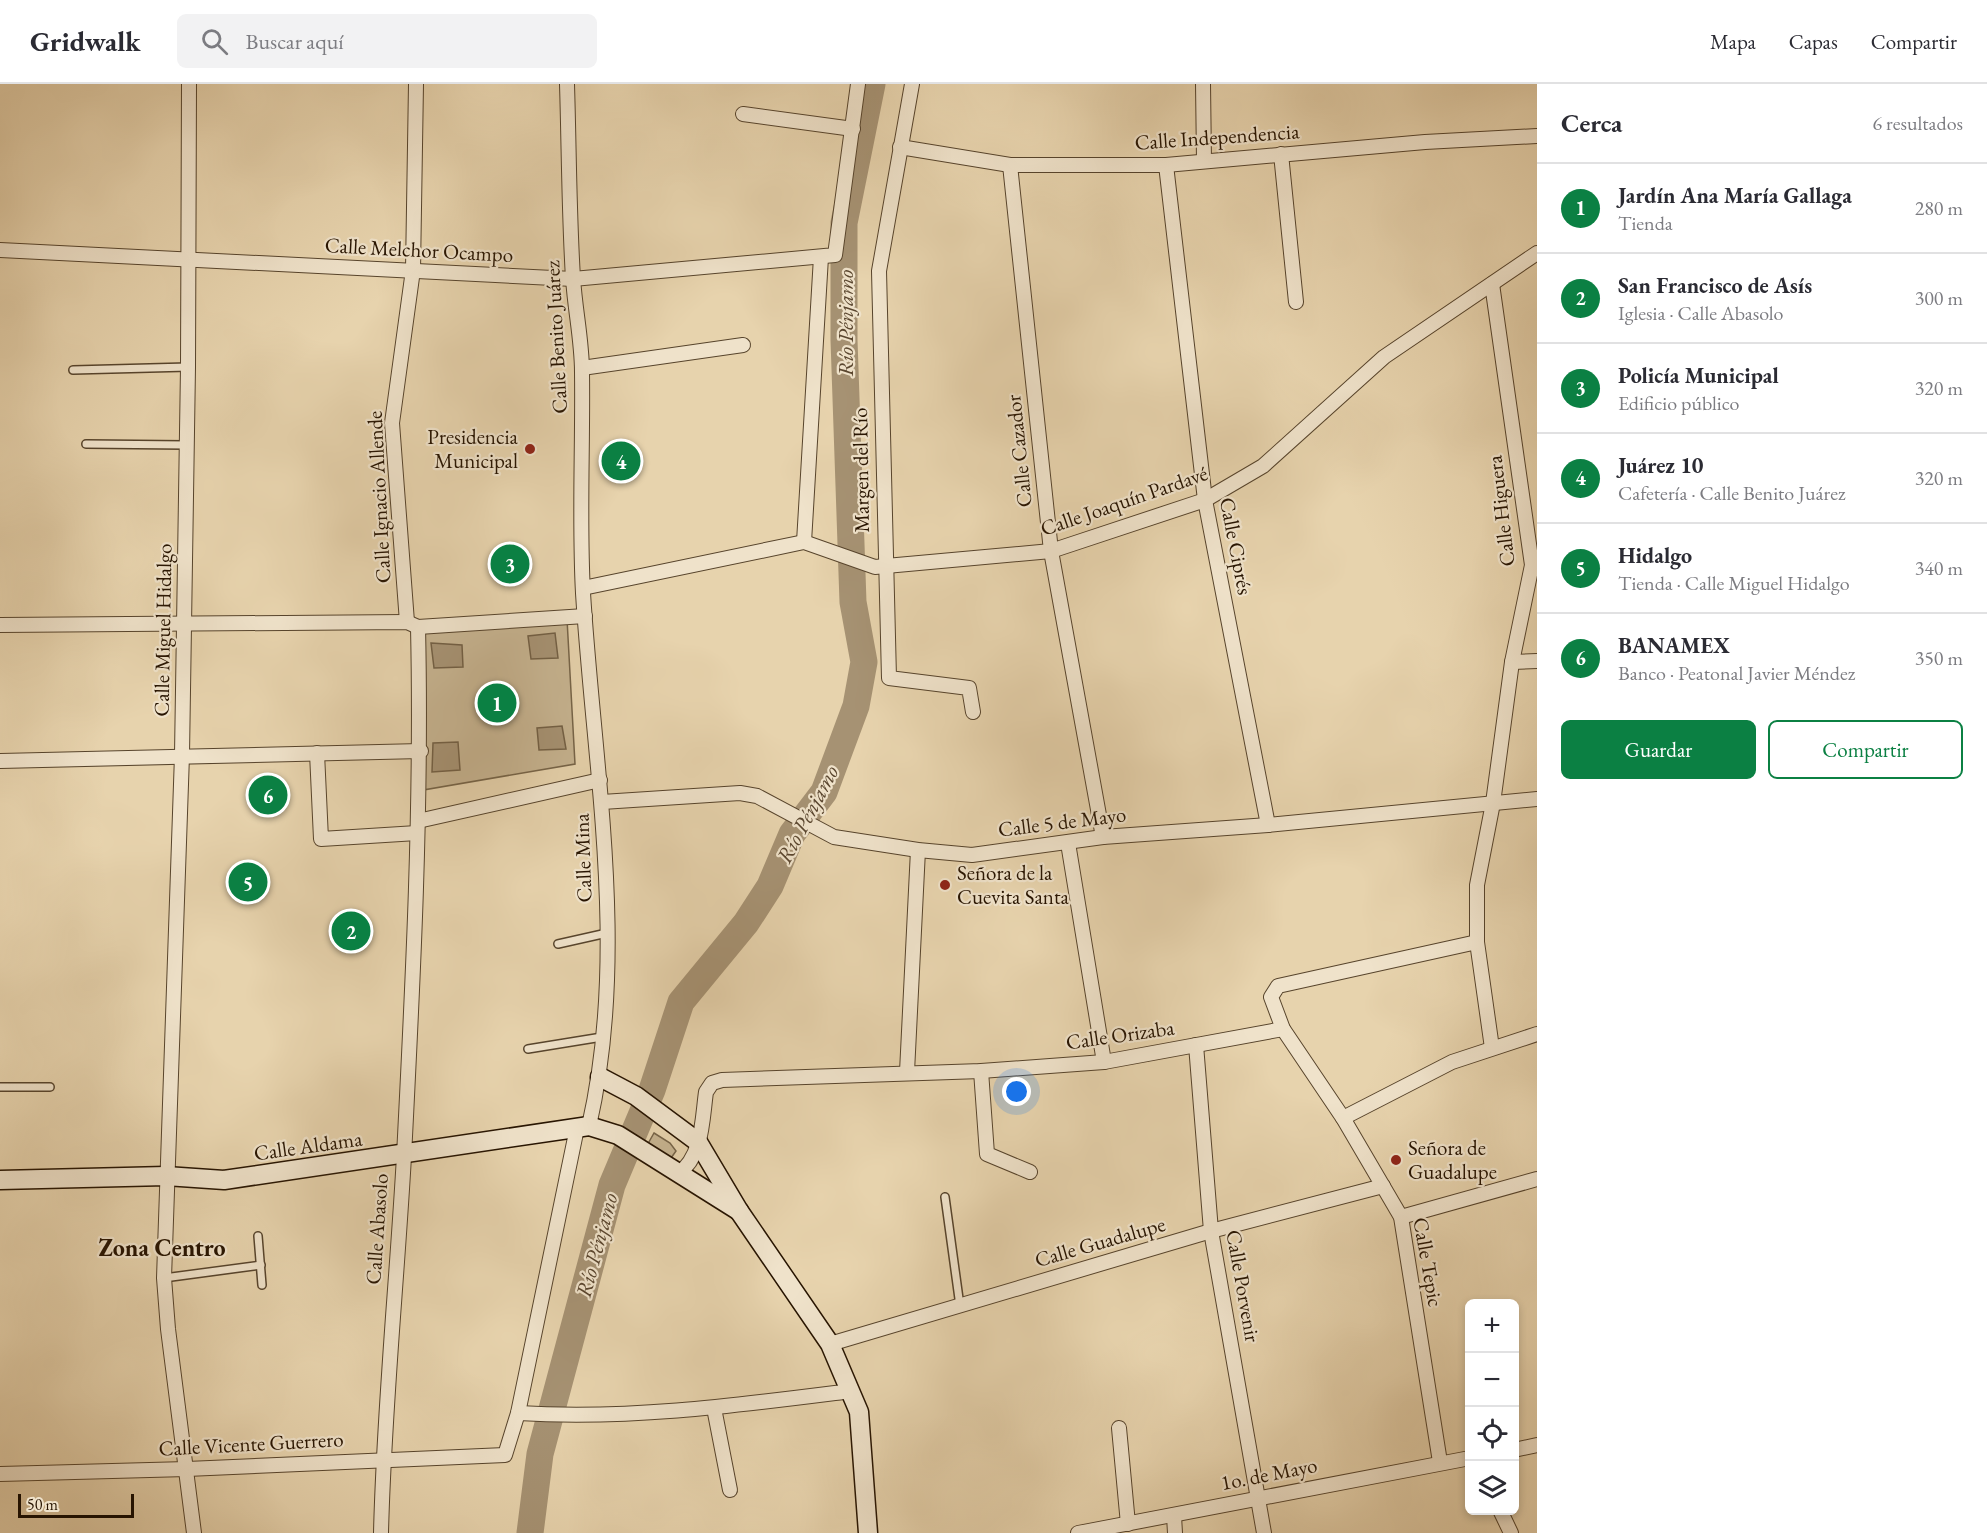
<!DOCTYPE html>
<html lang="es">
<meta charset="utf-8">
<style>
:root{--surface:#fff;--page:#f2f2f3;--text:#2b2b33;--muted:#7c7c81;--line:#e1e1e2;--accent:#0b8043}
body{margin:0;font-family:"EB Garamond",serif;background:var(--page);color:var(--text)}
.controls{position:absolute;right:18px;bottom:18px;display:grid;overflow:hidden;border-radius:9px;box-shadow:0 3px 9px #0003}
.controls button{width:54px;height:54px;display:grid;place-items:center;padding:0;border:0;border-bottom:2px solid var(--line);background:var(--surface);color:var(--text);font:30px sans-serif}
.scale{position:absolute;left:18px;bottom:15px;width:116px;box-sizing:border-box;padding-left:6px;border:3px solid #271401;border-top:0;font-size:16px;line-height:21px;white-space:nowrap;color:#271401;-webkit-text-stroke:4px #efe2ca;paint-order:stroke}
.you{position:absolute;left:1017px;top:1008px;width:21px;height:21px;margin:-15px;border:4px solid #fff;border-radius:50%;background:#1a73e8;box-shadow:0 0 0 9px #1a73e833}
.badge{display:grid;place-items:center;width:39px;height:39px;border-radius:50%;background:var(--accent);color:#fff;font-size:20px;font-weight:700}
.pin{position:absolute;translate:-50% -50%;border:3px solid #fff;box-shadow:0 2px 6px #0006}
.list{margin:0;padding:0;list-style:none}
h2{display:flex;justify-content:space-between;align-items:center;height:78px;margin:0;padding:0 24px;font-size:26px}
h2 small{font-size:20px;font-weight:400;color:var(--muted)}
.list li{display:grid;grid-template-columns:39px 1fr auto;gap:18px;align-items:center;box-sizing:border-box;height:90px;padding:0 24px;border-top:2px solid var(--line)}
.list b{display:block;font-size:22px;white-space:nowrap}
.list p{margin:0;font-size:20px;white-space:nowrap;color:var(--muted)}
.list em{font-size:20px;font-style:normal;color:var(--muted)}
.actions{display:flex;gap:12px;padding:18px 24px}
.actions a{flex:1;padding:14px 0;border:2px solid var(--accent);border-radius:9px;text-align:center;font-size:21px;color:var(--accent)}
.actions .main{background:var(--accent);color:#fff}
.icon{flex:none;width:33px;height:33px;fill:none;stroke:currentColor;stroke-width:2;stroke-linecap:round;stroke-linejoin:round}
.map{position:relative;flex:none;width:1537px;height:1449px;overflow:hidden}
header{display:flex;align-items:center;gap:36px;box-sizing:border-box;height:84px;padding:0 30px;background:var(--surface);border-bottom:2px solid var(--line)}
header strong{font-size:28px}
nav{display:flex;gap:33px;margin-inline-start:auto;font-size:21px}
.search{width:420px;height:54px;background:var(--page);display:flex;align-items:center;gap:15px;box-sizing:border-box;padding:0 21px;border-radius:9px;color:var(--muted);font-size:22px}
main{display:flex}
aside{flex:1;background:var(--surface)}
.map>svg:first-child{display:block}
.green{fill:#c6b390;stroke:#766448;stroke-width:1.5}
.water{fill:#a69273;stroke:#736045;stroke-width:1.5}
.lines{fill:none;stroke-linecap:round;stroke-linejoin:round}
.river{stroke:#a69273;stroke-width:27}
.lane-casing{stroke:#57442c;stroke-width:10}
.street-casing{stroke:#57442c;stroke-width:16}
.secondary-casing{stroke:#271401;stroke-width:21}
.lane{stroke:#efe2ca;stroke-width:7}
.street{stroke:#efe2ca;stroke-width:14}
.secondary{stroke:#efe2ca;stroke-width:18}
.poi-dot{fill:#8f2418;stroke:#efe2ca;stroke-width:2}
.labels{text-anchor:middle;stroke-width:4.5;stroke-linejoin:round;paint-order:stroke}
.street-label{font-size:21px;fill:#271401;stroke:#efe2ca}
.poi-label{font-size:21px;fill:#271401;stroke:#efe2ca;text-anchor:start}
.water-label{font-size:22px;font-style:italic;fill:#5a462f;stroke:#efe2ca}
.quarter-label{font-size:24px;font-weight:bold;fill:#271401;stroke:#efe2ca}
</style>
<header>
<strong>Gridwalk</strong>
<div class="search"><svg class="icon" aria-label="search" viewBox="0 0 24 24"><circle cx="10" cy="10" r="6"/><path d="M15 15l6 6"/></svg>Buscar aquí</div>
<nav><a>Mapa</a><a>Capas</a><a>Compartir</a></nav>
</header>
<main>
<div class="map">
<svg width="1537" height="1449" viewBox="0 0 1537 1449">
<rect width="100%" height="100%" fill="#e7d3ad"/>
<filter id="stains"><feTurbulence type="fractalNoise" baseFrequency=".00333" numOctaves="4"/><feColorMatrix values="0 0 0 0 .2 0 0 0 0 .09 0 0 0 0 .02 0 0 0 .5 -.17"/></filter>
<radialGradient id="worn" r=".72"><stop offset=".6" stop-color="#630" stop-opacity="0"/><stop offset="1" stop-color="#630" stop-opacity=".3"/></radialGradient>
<g class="green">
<path d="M567,535L575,680L423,706L419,549Z"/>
<path d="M654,1049L670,1059L676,1067L671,1074L645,1065Z"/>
</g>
<g class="water">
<path d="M555,549L558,574L531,575L528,552Z"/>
<path d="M431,559L462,561L463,583L434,584Z"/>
<path d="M562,642L566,665L539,666L537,644Z"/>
<path d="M458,658L460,686L432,688L433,659Z"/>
</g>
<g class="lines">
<path class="river" d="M530,1449L540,1370L612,1101L652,1006L681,918L746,839L770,802L792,750L824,708L856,622L864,578L853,518L844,256V139L872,0"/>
<g class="lane-casing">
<g id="lane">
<path d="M73,286L188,283"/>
<path d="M86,360L186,361"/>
<path d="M558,860L607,849"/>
<path d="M528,965L602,953"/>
<path d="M0,1003H50"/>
<path d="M945,1113L960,1222"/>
<path d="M258,1152L262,1201"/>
<path d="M164,1194L261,1181"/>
</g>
</g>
<g class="street-casing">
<g id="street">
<path d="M189,0L188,283L182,671L164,1194L168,1245L194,1449"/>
<path d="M567,0C569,65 569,130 573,194C575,226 582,257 582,288C583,362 579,436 583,509C594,686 629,867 589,1042"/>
<path d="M912,0L879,187L889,594L969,604L973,628"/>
<path d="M1203,0L1204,77"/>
<path d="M743,30L853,45"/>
<path d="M900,63L1010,81H1166L1425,58L1537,52"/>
<path d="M1281,70L1296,218"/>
<path d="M1010,81L1051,467L1103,753"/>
<path d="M1166,81L1205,416L1268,741"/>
<path d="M0,166L573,195L835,171L858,0"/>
<path d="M582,284L743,261"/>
<path d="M804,458L821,173"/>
<path d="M583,504L804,458L875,483L1051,467L1205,416L1263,382L1384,273L1537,169"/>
<path d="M407,538L392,339L413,186L416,0"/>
<path d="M0,541L407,538L418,543L585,532"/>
<path d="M1512,578L1537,577"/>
<path d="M317,669L321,755L417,749"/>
<path d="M0,677L421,667"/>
<path d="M602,718L740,709L757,712L834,753L918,766L972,771L1103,753L1268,741L1537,715"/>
<path d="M418,737L600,696"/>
<path d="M1068,759L1104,978"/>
<path d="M1196,961L1211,1147L1264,1449"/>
<path d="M1492,964L1477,858V801L1493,719L1512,578L1532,481L1492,200"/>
<path d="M981,987L987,1070L1030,1088"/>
<path d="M907,988L918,766"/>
<path d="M1343,1034L1452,978L1537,950"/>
<path d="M678,1090C703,1072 702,1036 706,1008L712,999L722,996L981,987L1104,978L1283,945"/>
<path d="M1401,1133L1537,1095"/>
<path d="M830,1260L1211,1147L1383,1102"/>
<path d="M714,1324L730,1406"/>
<path d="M518,1329C630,1336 740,1321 851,1307"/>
<path d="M1119,1344L1128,1440"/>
<path d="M1514,1366L1537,1361"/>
<path d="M1440,1378L1401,1133L1343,1034L1283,945L1271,913L1278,902L1477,858"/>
<path d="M0,1390L187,1385L505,1371L518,1329L577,1044"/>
<path d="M1500,1426L1511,1449"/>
<path d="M1174,1432L1175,1449"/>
<path d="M381,1449C384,1323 397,1197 404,1072C413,896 422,719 418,543"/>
<path d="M1078,1449L1470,1374"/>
</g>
</g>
<g class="secondary-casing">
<g id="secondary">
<path d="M600,993L636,1012L698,1058L739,1127L830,1260L859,1328L868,1449"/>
<path d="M0,1096L166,1092L224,1096L589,1042L618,1051L739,1127"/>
</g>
</g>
<use href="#lane" class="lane"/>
<use href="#street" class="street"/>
<use href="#secondary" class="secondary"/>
</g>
<g class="poi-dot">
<circle cx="530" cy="365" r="6"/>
<circle cx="945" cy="801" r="6"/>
<circle cx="1396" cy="1076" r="6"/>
</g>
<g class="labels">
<g class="street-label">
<text transform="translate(1217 53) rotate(-4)" y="7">Calle Independencia</text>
<text transform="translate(419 166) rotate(3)" y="7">Calle Melchor Ocampo</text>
<text transform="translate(556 253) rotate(-93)" y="7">Calle Benito Juárez</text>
<text transform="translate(1019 367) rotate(-96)" y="7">Calle Cazador</text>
<text transform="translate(861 386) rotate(-91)" y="7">Margen del Río</text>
<text transform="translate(379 413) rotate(-93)" y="7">Calle Ignacio Allende</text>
<text transform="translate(1124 417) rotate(-19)" y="7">Calle Joaquín Pardavé</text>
<text transform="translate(1501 427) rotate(-97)" y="7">Calle Higuera</text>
<text transform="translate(1236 462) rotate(79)" y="7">Calle Ciprés</text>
<text transform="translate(163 546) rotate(-89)" y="7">Calle Miguel Hidalgo</text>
<text transform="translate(1062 738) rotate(-7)" y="7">Calle 5 de Mayo</text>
<text transform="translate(583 774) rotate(-92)" y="7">Calle Mina</text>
<text transform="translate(1120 951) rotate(-8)" y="7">Calle Orizaba</text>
<text transform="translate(308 1062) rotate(-8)" y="7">Calle Aldama</text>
<text transform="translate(377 1145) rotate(-86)" y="7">Calle Abasolo</text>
<text transform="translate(1100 1158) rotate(-16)" y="7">Calle Guadalupe</text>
<text transform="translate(1428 1178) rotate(80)" y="7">Calle Tepic</text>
<text transform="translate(1243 1202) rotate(80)" y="7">Calle Porvenir</text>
<text transform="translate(251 1360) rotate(-3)" y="7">Calle Vicente Guerrero</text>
<text transform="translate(1269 1390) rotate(-11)" y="7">1o. de Mayo</text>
</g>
<g class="poi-label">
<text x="518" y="360" text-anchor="end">Presidencia<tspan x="518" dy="24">Municipal</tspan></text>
<text x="957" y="796">Señora de la<tspan x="957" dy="24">Cuevita Santa</tspan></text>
<text x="1408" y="1071">Señora de<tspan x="1408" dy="24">Guadalupe</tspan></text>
</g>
<g class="water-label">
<text transform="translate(845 239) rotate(-90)" y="8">Río Pénjamo</text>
<text transform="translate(807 730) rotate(-62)" y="8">Río Pénjamo</text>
<text transform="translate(596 1161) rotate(-75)" y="8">Río Pénjamo</text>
</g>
<g class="quarter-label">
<text x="162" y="1172">Zona Centro</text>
</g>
</g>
<rect width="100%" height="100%" filter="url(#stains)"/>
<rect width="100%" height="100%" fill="url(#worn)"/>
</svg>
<div class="controls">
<button>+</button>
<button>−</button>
<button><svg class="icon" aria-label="locate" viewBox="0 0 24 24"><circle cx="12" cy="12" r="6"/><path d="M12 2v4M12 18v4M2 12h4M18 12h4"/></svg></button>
<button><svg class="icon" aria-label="layers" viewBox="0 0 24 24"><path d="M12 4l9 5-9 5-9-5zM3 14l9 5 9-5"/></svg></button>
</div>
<div class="scale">50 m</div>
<div class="you"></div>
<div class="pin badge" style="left:497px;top:619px">1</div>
<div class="pin badge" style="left:351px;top:847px">2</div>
<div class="pin badge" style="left:510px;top:480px">3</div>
<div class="pin badge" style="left:621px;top:377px">4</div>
<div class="pin badge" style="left:248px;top:798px">5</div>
<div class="pin badge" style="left:268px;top:711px">6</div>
</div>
<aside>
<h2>Cerca<small>6 resultados</small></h2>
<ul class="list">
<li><span class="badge">1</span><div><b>Jardín Ana María Gallaga</b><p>Tienda</p></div><em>280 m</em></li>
<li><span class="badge">2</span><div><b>San Francisco de Asís</b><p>Iglesia · Calle Abasolo</p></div><em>300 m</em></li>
<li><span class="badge">3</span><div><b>Policía Municipal</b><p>Edificio público</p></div><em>320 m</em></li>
<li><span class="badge">4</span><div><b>Juárez 10</b><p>Cafetería · Calle Benito Juárez</p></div><em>320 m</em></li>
<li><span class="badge">5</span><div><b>Hidalgo</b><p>Tienda · Calle Miguel Hidalgo</p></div><em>340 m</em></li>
<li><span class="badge">6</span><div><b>BANAMEX</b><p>Banco · Peatonal Javier Méndez</p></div><em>350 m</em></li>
</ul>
<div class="actions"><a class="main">Guardar</a><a>Compartir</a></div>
</aside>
</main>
